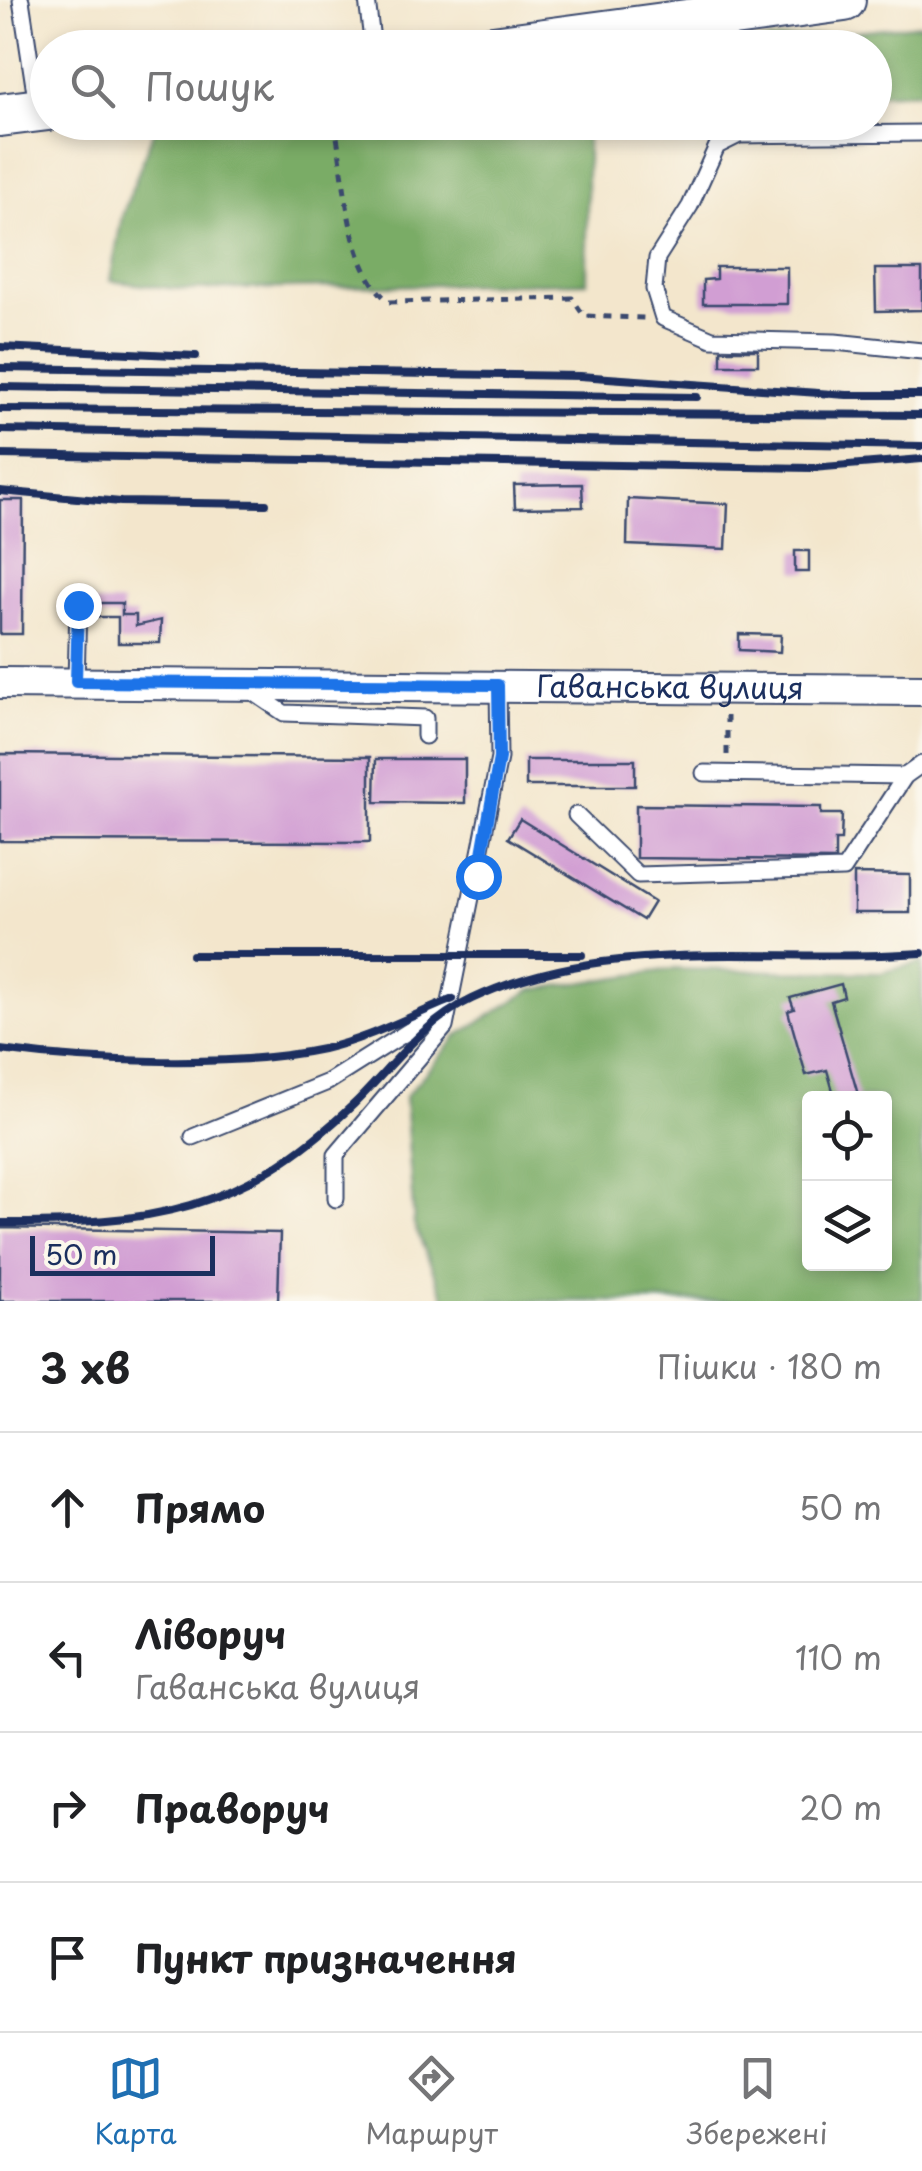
<!DOCTYPE html>
<html lang="uk">
<meta charset="utf-8">
<style>
:root{--surface:#fff;--page:#f2f2f2;--text:#202124;--muted:#757577;--line:#e0e0e0;--accent:#1f6fb2}
body{margin:0;font-family:"Playpen Sans",sans-serif;background:var(--page);color:var(--text)}
.controls{position:absolute;right:30px;bottom:30px;display:grid;overflow:hidden;border-radius:10px;box-shadow:0 5px 15px #0003}
.controls button{width:90px;height:90px;display:grid;place-items:center;padding:0;border:0;border-bottom:2px solid var(--line);background:var(--surface);color:var(--text);font:50px sans-serif}
.scale{position:absolute;left:30px;bottom:25px;width:185px;box-sizing:border-box;padding-left:10px;border:5px solid #1b2f5e;border-top:0;font-size:28px;line-height:35px;white-space:nowrap;color:#1b2f5e;-webkit-text-stroke:8px #fbf7ec;paint-order:stroke}
.stop{position:absolute;width:30px;height:30px;margin:-22px;border:8px solid #1a73e8;border-radius:50%;background:#fff}
.stop.end{background:#1a73e8;border-color:#fff;box-shadow:0 2px 10px #0008}
.list{margin:0;padding:0;list-style:none}
h2{display:flex;justify-content:space-between;align-items:center;height:130px;margin:0;padding:0 40px;font-size:42px}
h2 small{font-size:32px;font-weight:400;color:var(--muted)}
.list li{display:grid;grid-template-columns:65px 1fr auto;gap:30px;align-items:center;box-sizing:border-box;height:150px;padding:0 40px;border-top:2px solid var(--line)}
.list b{display:block;font-size:38px;white-space:nowrap}
.list p{margin:0;font-size:32px;white-space:nowrap;color:var(--muted)}
.list em{font-size:32px;font-style:normal;color:var(--muted)}
.icon{flex:none;width:55px;height:55px;fill:none;stroke:currentColor;stroke-width:2;stroke-linecap:round;stroke-linejoin:round}
.map{position:relative;flex:none;width:922px;height:1301px;overflow:hidden}
.search{position:absolute;background:var(--surface);box-shadow:0 5px 15px #0003;left:30px;right:30px;top:30px;height:110px;display:flex;align-items:center;gap:25px;box-sizing:border-box;padding:0 35px;border-radius:55px;color:var(--muted);font-size:38px}
.sheet{height:730px;background:var(--surface)}
nav{display:flex;justify-content:space-around;align-items:center;box-sizing:border-box;height:140px;border-top:2px solid var(--line);background:var(--surface);font-size:28px;color:var(--muted)}
nav a{display:grid;justify-items:center;gap:5px}
nav .on{color:var(--accent)}
.map>svg:first-child{display:block}
.forest{fill:#7aac66;stroke:#4a6e62;stroke-width:2.5;fill-rule:evenodd}
.building{fill:#d19ed3}
.lines{fill:none;stroke-linecap:round;stroke-linejoin:round}
.lane-casing{stroke:#3b4a6e;stroke-width:19}
.street-casing{stroke:#3b4a6e;stroke-width:34}
.secondary-casing{stroke:#3b4a6e;stroke-width:46}
.path{stroke:#3b4a6e;stroke-width:5;stroke-dasharray:8 8;stroke-linecap:butt}
.lane{stroke:#fff;stroke-width:15}
.street{stroke:#fff;stroke-width:30}
.secondary{stroke:#fff;stroke-width:42}
.rail{stroke:#1b2f5e;stroke-width:8}
.route{stroke:#1a73e8;stroke-width:12}
.labels{text-anchor:middle;stroke-width:10;stroke-linejoin:round;paint-order:stroke}
.street-label{font-size:30px;fill:#1b2f5e;stroke:#fbf7ec}
</style>
<div class="map">
<svg width="922" height="1301" viewBox="0 0 922 1301">
<rect width="100%" height="100%" fill="#fbf7ec"/>
<filter id="ink" filterUnits="userSpaceOnUse"><feTurbulence type="fractalNoise" baseFrequency=".01" numOctaves="2"/><feDisplacementMap in="SourceGraphic" scale="20" xChannelSelector="R" yChannelSelector="G"/><feConvolveMatrix kernelMatrix="1 2 1 2 8 2 1 2 1" color-interpolation-filters="sRGB"/></filter>
<filter id="wash" filterUnits="userSpaceOnUse"><feTurbulence type="fractalNoise" baseFrequency=".0048" numOctaves="4" result="noise"/><feDisplacementMap in="SourceGraphic" scale="40" xChannelSelector="R" yChannelSelector="G"/><feGaussianBlur stdDeviation="2.25" result="paint"/><feColorMatrix in="noise" values="0 0 0 0 0 0 0 0 0 0 0 0 0 0 0 0 0 1.4 0 .05"/><feComposite in="paint" operator="in"/></filter>
<g filter="url(#wash)">
<rect width="100%" height="100%" fill="#f3e6cc"/>
<g class="forest">
<path d="M922,24V92L875,94L874,48L711,47Z"/>
<path d="M176,122L587,123V282L185,290L110,281L122,216L154,130Z"/>
<path d="M922,962V1301H446L414,1225L405,1097L457,1036L531,990L673,969L880,973ZM810,1098H884V1264H810Z"/>
</g>
<g id="blocks">
<g class="building">
<path d="M716,267H787V304H703V280L716,279Z"/>
<path d="M875,269H922V310L876,311Z"/>
<rect x="721" y="350" width="37" height="15"/>
<path d="M582,484L583,507L515,508L514,485Z"/>
<path d="M628,499L728,504L726,549L627,545Z"/>
<path d="M0,500H23L22,634H0Z"/>
<rect x="795" y="551" width="14" height="21"/>
<path d="M92,603H122V615H136V626L161,620L160,643H118V617H92Z"/>
<path d="M739,634L781,635L780,652L739,650Z"/>
<path d="M0,754L370,757V842L0,841Z"/>
<path d="M376,759H465V803L375,802Z"/>
<rect x="526" y="760" width="109" height="26"/>
<path d="M636,805L821,807V814H842L841,840H835V860L636,858Z"/>
<path d="M520,819L654,902L643,920L508,838Z"/>
<path d="M854,874L910,875V913H854Z"/>
<path d="M841,984L844,997L831,1001L859,1098H835L827,1070L806,1075L788,1011L794,1009L790,998Z"/>
<path d="M0,1228L280,1233L278,1301H0Z"/>
</g>
</g>
</g>
<g filter="url(#ink)">
<use href="#blocks" fill-opacity="0" stroke="#3b4a6e" stroke-width="2.5"/>
<g class="lines">
<g class="lane-casing">
<g id="lane">
<path d="M21,0L37,106"/>
<path d="M367,0L373,48"/>
<path d="M922,133L739,135L717,146L690,206L657,258L654,289L663,318L712,339L835,342L922,351"/>
<path d="M76,682L78,605"/>
<path d="M250,690L284,713L425,718V736"/>
<path d="M704,773L905,776"/>
<path d="M576,815L638,875L844,869L905,776L922,764"/>
<path d="M193,1137L328,1082L450,1005"/>
<path d="M336,1199V1155L445,1027L499,758L498,685"/>
</g>
</g>
<g class="street-casing">
<g id="street">
<path id="s1" d="M0,683L922,690"/>
</g>
</g>
<g class="secondary-casing">
<g id="secondary">
<path d="M486,48L844,0"/>
<path d="M0,115L48,109"/>
</g>
</g>
<g class="path">
<path d="M334,122C347,178 343,262 389,302L572,298L584,316L644,318"/>
<path d="M727,755V716"/>
</g>
<use href="#lane" class="lane"/>
<use href="#street" class="street"/>
<use href="#secondary" class="secondary"/>
<g class="rail">
<path d="M0,347L196,356"/>
<path d="M0,368L580,376L847,395H922"/>
<path d="M0,387L697,397"/>
<path d="M0,409L922,415"/>
<path d="M0,430L922,446"/>
<path d="M0,455L812,468L922,459"/>
<path d="M0,491L121,502L266,504"/>
<path d="M192,955H582"/>
<path d="M0,1050C90,1062 235,1068 323,1049C368,1039 410,1016 453,999"/>
<path d="M0,1223C153,1224 238,1214 354,1104C393,1066 421,1023 472,999C610,933 775,964 922,953"/>
</g>
</g>
</g>
<g class="lines" filter="url(#ink)">
<path class="route" d="M78,605L76,682L498,685L499,758L478,876"/>
</g>
<g class="labels">
<g class="street-label">
<text dy="10" stroke="none"><textPath href="#s1" startOffset="670">Гаванська вулиця</textPath></text>
</g>
</g>
</svg>
<div class="controls">
<button><svg class="icon" aria-label="locate" viewBox="0 0 24 24"><circle cx="12" cy="12" r="6"/><path d="M12 2v4M12 18v4M2 12h4M18 12h4"/></svg></button>
<button><svg class="icon" aria-label="layers" viewBox="0 0 24 24"><path d="M12 4l9 5-9 5-9-5zM3 14l9 5 9-5"/></svg></button>
</div>
<div class="scale">50 m</div>
<div class="stop" style="left:478px;top:876px"></div>
<div class="stop end" style="left:78px;top:605px"></div>
<div class="search"><svg class="icon" aria-label="search" viewBox="0 0 24 24"><circle cx="10" cy="10" r="6"/><path d="M15 15l6 6"/></svg>Пошук</div>
</div>
<section class="sheet">
<h2>3 хв<small>Пішки · 180 m</small></h2>
<ul class="list">
<li><svg class="icon" aria-label="ahead" viewBox="0 0 24 24"><path d="M12 20V5M6 11l6-6 6 6"/></svg><div><b>Прямо</b></div><em>50 m</em></li>
<li><svg class="icon" aria-label="left" viewBox="0 0 24 24"><path d="M17 20v-9H6M10 6l-5 5 5 5"/></svg><div><b>Ліворуч</b><p>Гаванська вулиця</p></div><em>110 m</em></li>
<li><svg class="icon" aria-label="right" viewBox="0 0 24 24"><path d="M7 20v-9h11M14 6l5 5-5 5"/></svg><div><b>Праворуч</b></div><em>20 m</em></li>
<li><svg class="icon" aria-label="arrive" viewBox="0 0 24 24"><path d="M6 21V4h12l-3 4 3 4H6"/></svg><div><b>Пункт призначення</b></div></li>
</ul>
</section>
<nav>
<a class="on"><svg class="icon" aria-label="map" viewBox="0 0 24 24"><path d="M3 6l6-2 6 2 6-2v14l-6 2-6-2-6 2zM9 4v14M15 6v14"/></svg>Карта</a>
<a><svg class="icon" aria-label="directions" viewBox="0 0 24 24"><path d="M12 3l9 9-9 9-9-9zM9 14v-3h6M13 9l2 2-2 2"/></svg>Маршрут</a>
<a><svg class="icon" aria-label="saved" viewBox="0 0 24 24"><path d="M7 4h10v16l-5-4-5 4z"/></svg>Збережені</a>
</nav>
